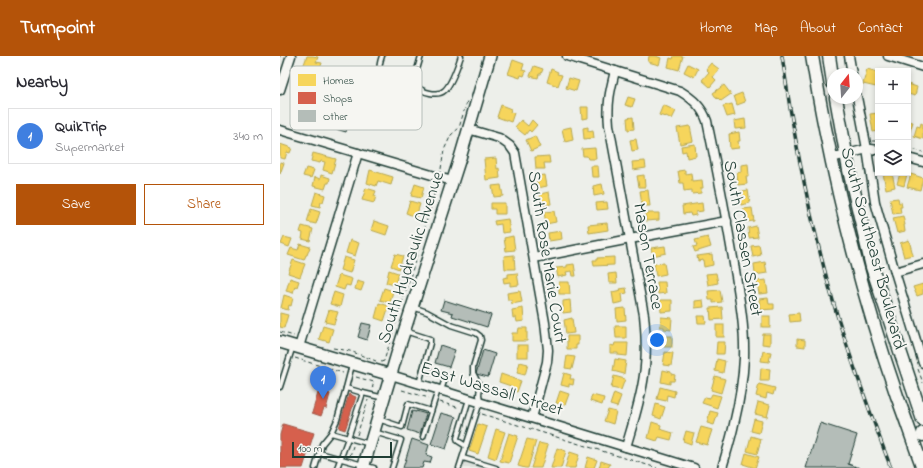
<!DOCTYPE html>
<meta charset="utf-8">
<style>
:root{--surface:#fff;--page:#f2f2f3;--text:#2b2b33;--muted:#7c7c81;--line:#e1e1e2;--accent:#b45309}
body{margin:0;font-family:"Indie Flower",sans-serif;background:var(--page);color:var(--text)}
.controls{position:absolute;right:12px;top:12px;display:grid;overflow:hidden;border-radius:0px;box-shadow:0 2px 6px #0003}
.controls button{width:36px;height:36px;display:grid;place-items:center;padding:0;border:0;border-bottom:1px solid var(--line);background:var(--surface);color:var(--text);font:20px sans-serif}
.compass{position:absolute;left:547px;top:12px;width:36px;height:36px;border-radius:50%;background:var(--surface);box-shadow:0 2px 6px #0003;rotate:17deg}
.scale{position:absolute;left:12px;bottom:10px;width:100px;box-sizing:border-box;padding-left:4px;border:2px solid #1f3d34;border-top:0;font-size:11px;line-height:14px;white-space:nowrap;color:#1f3d34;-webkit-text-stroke:3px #f6f6f2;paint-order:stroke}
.you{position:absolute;left:377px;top:284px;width:14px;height:14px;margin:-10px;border:3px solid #fff;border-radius:50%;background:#1a73e8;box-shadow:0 0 0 6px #1a73e833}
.badge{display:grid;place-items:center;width:26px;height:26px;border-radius:50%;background:var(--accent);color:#fff;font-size:13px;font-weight:700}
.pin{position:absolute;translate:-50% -33px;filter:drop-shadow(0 1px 2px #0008)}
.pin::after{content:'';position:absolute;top:21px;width:14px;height:12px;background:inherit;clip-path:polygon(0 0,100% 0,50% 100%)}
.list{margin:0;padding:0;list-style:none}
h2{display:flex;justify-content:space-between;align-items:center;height:52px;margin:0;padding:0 16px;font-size:17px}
h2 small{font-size:13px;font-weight:400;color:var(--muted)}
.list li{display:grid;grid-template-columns:26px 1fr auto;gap:12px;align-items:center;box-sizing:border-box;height:56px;margin:0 8px 8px;padding:0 8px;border:1px solid var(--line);border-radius:0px}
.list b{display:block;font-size:15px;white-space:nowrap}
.list p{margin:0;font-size:13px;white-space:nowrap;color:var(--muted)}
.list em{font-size:13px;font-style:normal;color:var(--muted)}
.actions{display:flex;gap:8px;padding:12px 16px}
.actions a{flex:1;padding:9px 0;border:1px solid var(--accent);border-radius:0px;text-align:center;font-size:14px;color:var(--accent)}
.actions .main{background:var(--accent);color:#fff}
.icon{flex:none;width:22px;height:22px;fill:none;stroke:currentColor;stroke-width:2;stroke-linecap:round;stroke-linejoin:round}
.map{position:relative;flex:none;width:643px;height:412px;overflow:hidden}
header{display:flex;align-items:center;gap:24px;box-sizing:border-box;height:56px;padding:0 20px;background:var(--accent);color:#fff}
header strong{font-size:19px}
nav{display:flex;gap:22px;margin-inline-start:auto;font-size:14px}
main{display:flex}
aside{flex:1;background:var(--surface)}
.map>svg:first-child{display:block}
.built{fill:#dce0db}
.homes{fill:#f6d55c;stroke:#b6a750}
.shops{fill:#d6604d;stroke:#9f5646}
.building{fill:#b4bdb8;stroke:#1f3d34}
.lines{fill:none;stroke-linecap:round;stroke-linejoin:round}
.lane-casing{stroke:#1f3d34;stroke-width:7}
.street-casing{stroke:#1f3d34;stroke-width:11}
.secondary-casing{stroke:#1f3d34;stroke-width:14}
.primary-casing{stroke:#1f3d34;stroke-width:15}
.path{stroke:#1f3d34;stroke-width:1;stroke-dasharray:4 3;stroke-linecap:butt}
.lane{stroke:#f6f6f2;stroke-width:4}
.street{stroke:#f6f6f2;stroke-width:8}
.secondary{stroke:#f6f6f2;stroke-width:11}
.primary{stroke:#f6f6f2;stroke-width:12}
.rail-casing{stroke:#1f3d34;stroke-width:3.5}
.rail{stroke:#f6f6f2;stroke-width:2;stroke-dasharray:6;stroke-linecap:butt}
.labels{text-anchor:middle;stroke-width:4;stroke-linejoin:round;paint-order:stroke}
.street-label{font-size:18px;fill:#1f3d34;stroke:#f6f6f2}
.key{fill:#f6f6f2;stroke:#b6beb9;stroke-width:1}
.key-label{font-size:11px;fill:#1f3d34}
</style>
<header>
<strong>Turnpoint</strong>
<nav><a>Home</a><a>Map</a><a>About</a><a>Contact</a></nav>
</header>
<main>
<aside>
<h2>Nearby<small></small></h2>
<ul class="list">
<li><span class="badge" style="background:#3f7fe0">1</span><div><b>QuikTrip</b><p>Supermarket</p></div><em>340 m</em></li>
</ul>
<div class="actions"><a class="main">Save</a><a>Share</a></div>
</aside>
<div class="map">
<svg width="643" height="412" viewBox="0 0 643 412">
<rect width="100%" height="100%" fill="#edefea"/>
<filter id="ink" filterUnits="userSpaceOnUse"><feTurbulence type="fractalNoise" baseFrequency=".025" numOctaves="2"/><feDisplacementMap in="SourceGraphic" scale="8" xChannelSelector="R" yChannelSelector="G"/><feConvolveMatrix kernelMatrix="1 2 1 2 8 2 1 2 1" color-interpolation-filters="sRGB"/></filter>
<g filter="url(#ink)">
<path class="built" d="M183,402L216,412H179Z"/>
<g class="homes">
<path d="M27,0H33L38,1L36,6L42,7L39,16L23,11Z"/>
<path d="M369,0H376L381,2L379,9L368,6Z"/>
<path d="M394,0H403L399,14L388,11L390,2L393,3Z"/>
<path d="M233,4L244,8L242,14L246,15L244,20L241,19L240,22L228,18Z"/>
<path d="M431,7L439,13L433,21L436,24L430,31L422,24L429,16L426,13Z"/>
<path d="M408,8L418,13L414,21L404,16Z"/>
<path d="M254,10L263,13L261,18H259L258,22L250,20Z"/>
<path d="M271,13L278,16L277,18L282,19L278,30L267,26Z"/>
<path d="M587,13L598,16V23L596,31L583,28Z"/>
<path d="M289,22L299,25L296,35L286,32Z"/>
<path d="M628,28L637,31L635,40L628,38Z"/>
<path d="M444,29L451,38L441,45L438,42L437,43L433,37Z"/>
<path d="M462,37L465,46L457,49L454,40Z"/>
<path d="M348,41L355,43L352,51L345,49Z"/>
<path d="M452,48L455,59L447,61L443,50Z"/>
<path d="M221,49L231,53L230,56L234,57L231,66L217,61Z"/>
<path d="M383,49L396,55L392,63L386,60L385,61L379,59Z"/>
<path d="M301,51H308V62L302,63Z"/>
<path d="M598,57V75L593,76L590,58Z"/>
<path d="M353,61L354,73L348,74L347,62Z"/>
<path d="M465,63L466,72L455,73L454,65Z"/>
<path d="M241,64L248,70L252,64L257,69L251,76L249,74L245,79L235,71Z"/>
<path d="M628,65L633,66L628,81Z"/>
<path d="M641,67L643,68V83L634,80L637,70L640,71Z"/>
<path d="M410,70L413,85L400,88L397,72Z"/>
<path d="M291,71L293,84L285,86L282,73Z"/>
<path d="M308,71V75L313,74L314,82L304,83L303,72Z"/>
<path d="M459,76L460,85H458L459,92L450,93L449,78Z"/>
<path d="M255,80L260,91L251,95L246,84Z"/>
<path d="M356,83L358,94L352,95L350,84Z"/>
<path d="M0,88L12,92L10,97L7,96L5,103L0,102Z"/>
<path d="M415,88L416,100L407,102L406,95L402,96L401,90Z"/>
<path d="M315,92L316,103H308L307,100H303L302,93Z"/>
<path d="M33,97L56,103L52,117L43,114L45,106L41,105L40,107L31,105Z"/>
<path d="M269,100L270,107H264L265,113H256L255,101Z"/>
<path d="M216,102L217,113L219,112L220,122L206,124L204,103Z"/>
<path d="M365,105L366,112L353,114L352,106Z"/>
<path d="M0,106L4,107L0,118Z"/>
<path d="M468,108L469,120H466L467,128L458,129L457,117L461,116V109Z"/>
<path d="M311,110H318L319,121H312Z"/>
<path d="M26,112L34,114L31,122L23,120Z"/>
<path d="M90,114L113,121L111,129L98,125L96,130L87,127Z"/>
<path d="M405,114V118L411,117L412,125L422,124L423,132H421V137L412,138V134L404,135L403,127H400L398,115Z"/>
<path d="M603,117H612L615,131L606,133Z"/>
<path d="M620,117L627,118L624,130L617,128Z"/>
<path d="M631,118L643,122L640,134L627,131Z"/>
<path d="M41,119L50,122L49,127H47L45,133L33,130L35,121L40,123Z"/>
<path d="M265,119L267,130L258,132L256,120Z"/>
<path d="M364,119L365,131H359L357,120Z"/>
<path d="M135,128L144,131L141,142L131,140Z"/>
<path d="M322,128L324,138L314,140L313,130Z"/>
<path d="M221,129L223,140L214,141L212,130Z"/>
<path d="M86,132L96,135L94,140H96L94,147L82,144Z"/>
<path d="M368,134L370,150H362L360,135Z"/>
<path d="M468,134L470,147L461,149L458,136Z"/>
<path d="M36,136L45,139L43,146H41L40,151L32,149Z"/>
<path d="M269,136L271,148L262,150L260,138Z"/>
<path d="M618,142L619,147L621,146L622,151H620L621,157L613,158L610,143Z"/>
<path d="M130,145L140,148L136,161L126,157Z"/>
<path d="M327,146L328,153L317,154L316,147Z"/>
<path d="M211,147H225V158H215V153H211Z"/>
<path d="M422,147L423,155L416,156V159L411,160L410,157L403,158L402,150Z"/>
<path d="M472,152L474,165L465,166L463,153Z"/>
<path d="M31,153L40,156L36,168L27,166Z"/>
<path d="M274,155L276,166L266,168L264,156Z"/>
<path d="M365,157H379V164L366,165Z"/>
<path d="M623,160L625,169H624L625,175L617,177L613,162Z"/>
<path d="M228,163L230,176L222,177L221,168L215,169L214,165Z"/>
<path d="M94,165L109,170L106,179L91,174Z"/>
<path d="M327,167L328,174L309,177L308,169Z"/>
<path d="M22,170L33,173L30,185L22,183L23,177L20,176Z"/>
<path d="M476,170L478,181L469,182L468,172Z"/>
<path d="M281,175L282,183L269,185L268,177Z"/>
<path d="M233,180L235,194L226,195L224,182Z"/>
<path d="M4,181L12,183L9,191L1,188Z"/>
<path d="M428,181L431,191L415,196L413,191L417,190L415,184Z"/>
<path d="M70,184L79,187L75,200L66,197Z"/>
<path d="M629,184L633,199L624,201L620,187Z"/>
<path d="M20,188L30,191L27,199H26L24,204L8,199L11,192L18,194Z"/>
<path d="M479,189L481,199L473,201L471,190Z"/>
<path d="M385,190L386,197L373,200L371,192Z"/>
<path d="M115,198L123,200L119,213L111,210Z"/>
<path d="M432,198L433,209L424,211L423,204L418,205L417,200Z"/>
<path d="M234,199L235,213H225L224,200Z"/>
<path d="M64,201L74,204L70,217L60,214Z"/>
<path d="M334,201V209L314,210L313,204H317V202Z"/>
<path d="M13,204L25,208L20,221L8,217Z"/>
<path d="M485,206L487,217L475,219L474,208Z"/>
<path d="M384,207L386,218L376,220L374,208Z"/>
<path d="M294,208L296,220H293L292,215L286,216L287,219L278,221L276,212L287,211V209Z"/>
<path d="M109,214L118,217L115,229L106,227Z"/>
<path d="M237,217L239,229L230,230V226L224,227L223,222L228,221V218Z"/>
<path d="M336,217L337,227H329L328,218Z"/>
<path d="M436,217L438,227L428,229L426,218Z"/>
<path d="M59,219L72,223L70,230L66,229L64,234L55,231Z"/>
<path d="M10,222L19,225L17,231L15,230L13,237L6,235Z"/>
<path d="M486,224L488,237L479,238L477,225Z"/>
<path d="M77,225L84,227L81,235L75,233Z"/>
<path d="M279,226H289L290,238H279Z"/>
<path d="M377,226H385L386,237L378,238Z"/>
<path d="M643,228V238L637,240L633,231Z"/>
<path d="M104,232L113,235L110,247L100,244Z"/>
<path d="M346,232L347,237L342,238L343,246L334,248L332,236L341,234L340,233Z"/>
<path d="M440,234L442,246L433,247V244H429L428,235Z"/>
<path d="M240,235L242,246L232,248L231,244H228L227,237Z"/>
<path d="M54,236L63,239L60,251L50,248Z"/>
<path d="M4,239L13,242L11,250L9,249L8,254L1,252Z"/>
<path d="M488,242L489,248H494V253L480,254L479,243Z"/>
<path d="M290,244L291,256L283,257V245Z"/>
<path d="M380,244H392V255L381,256Z"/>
<path d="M423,244L424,251L415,252V245Z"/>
<path d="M99,247L109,250L104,265L95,262Z"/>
<path d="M442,251L443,263L431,264L430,252Z"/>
<path d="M243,252L244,265L237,266L236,261L233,262L232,254Z"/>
<path d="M345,252L346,264L337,265L336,253Z"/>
<path d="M49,254L58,256L54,268L45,266Z"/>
<path d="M0,257L8,259L4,272L0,271Z"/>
<path d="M519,257L520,265L510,266L509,258Z"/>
<path d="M417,260H425L426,267H418Z"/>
<rect x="482" y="260" width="8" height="11"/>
<path d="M381,261L392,262L391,274L384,273V271H380Z"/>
<path d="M292,262L294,277L286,278L284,264Z"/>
<rect x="436" y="269" width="8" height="12"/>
<path d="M43,270L53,273L49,286L39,283Z"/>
<path d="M335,270H346V282H336Z"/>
<path d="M239,272H247V285H232V277H238Z"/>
<path d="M483,278H490V289L482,288Z"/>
<path d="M287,280H298V289H296V293H287Z"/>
<rect x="384" y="280" width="8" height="11"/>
<path d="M517,283L525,284V291L517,290Z"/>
<path d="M437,286H445L444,298H436Z"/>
<path d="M335,287H348L347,300L338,299V297H330V289L334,290Z"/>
<rect x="237" y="289" width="11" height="12"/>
<path d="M483,295L491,296L489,306L481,305Z"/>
<path d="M385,296L393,297L391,310L383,309Z"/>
<path d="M287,300L295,301L292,313L285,312Z"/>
<path d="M335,303L346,305L344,318L333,315Z"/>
<path d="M437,303L445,305L443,317L435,315Z"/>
<path d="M240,306L248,308L245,319L237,317Z"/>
<path d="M481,312L490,313L489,325H480Z"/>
<path d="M383,314L391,316V318L395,319L394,325H390V328L381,326Z"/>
<path d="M284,317L291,319L290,323H294L293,329L289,328V331L281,329Z"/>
<path d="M221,318L241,325L237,336L230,334L231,330L219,326Z"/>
<path d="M334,320L345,323L341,334L331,332Z"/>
<path d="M435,320L445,323L441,337L431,334Z"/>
<path d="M479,328L495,332L493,339L487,337L486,343L476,340Z"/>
<path d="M380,331L395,335L394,341L387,339L386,345L377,343Z"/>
<path d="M280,335L289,338L285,349L276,347Z"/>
<path d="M334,337L341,340L337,351L330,349Z"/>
<path d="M432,338L441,340L437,352L422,347L425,341L430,342Z"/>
<path d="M312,339L324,342L322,349L310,345Z"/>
<path d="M478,346L490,349L487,361L475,358Z"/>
<path d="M376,348L385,351L381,363L373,360Z"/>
<path d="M328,354L336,356L333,368L324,365Z"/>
<path d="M430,355L438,357L434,369L427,367Z"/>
<path d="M474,363L482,365L479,377L471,375Z"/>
<path d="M372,366L381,369L380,373L393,377L391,384L379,381L377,385L368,382Z"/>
<path d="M198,368L207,371L198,398L189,395Z"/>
<path d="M421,371L432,374L427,389L416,386Z"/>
<path d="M216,373L225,376L216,403L208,400Z"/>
<path d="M406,375L414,377L411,388L403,385Z"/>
<path d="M229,377L238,380L229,407L220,405Z"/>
<path d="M471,380L481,383L477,398L467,395Z"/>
<path d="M247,383L256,385L248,412H245L238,410Z"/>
<path d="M259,387L268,389L261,412H251Z"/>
<path d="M277,392L286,395L281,412H271Z"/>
<path d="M290,396L299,399L295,412H285Z"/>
<path d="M466,397L479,401L475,412L463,408Z"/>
<path d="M308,401L317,404L314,412H305Z"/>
<path d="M321,405L330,408L328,412H319Z"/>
</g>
<g class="shops">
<path d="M41,327L50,330L48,337L50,338L46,353L44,352L41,360L32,357Z"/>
<path d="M69,338L76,341L65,374L59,372Z"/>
<path d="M3,368L34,377L23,412H0V379Z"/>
</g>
<g class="building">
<path d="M63,48L73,51L66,76L56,73Z"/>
<path d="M164,244L211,259L207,271L172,260L173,257L161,254Z"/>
<path d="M82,267L91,269L87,284L78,281Z"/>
<path d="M160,289L175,294L169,311L155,307Z"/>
<path d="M203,294L215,298L208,321L196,318Z"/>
<path d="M132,355L136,356V355L146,358L140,378L127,374Z"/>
<path d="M161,357L176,361L166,393L151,388Z"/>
<path d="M540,367L577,379L568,408L580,412H526Z"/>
<path d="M132,383L149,389L146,399L152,401L150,407L144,406L142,412H123Z"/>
</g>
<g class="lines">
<g class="lane-casing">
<g id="lane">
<path d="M102,0C92,27 113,29 134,28"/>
<path d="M141,0L134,24V28C139,33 144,36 150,37C155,38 161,38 165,34C172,27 178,9 181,0"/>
<path d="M133,251L147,256L171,269L196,277L200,280L201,284L193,311V317L200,330L199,339L200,346L179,412"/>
<path d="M125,275L150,283V287L139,328"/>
<path d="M72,309L66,332L83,337"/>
<path d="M143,313L166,320L161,334"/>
<path d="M0,331L13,290"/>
<path d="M98,363L122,371L128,348L151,355"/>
<path d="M94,376L121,384L112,412"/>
<path d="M51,377L90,388"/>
<path d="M143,381L158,334"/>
<path d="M186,390L178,385L177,382L189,343"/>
<path d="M40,397L94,412"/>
<path d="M183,402L216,412"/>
<path d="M35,412L42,388L51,377L57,364L66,332"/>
<path d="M57,412L68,382L83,337L104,342"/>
</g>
</g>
<g class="street-casing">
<g id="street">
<path d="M287,0L400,35C413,43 422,51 427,65C437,113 446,160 454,208C459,239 465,270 464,302C463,324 459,347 454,368C451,383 446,398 442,412"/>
<path d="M569,0L572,18"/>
<path d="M608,0L643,11"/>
<path d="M335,15C330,35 327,47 329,69L364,259C366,279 367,299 364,319C361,343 353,367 346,391"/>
<path d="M0,34L11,0"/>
<path d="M577,41L587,93L595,146L615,216L643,307"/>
<path d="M188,73L219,82L230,90L235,97L265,267L268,294L267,306L252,362"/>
<path d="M0,74L172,125"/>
<path d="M551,102L587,93H591L598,94"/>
<path d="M628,102L643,106"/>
<path d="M254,202L350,183L447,165"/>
<path d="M615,216L643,208"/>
<path d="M19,291L78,97"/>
<path d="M111,319L414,412"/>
</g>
</g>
<g class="secondary-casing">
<g id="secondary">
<path d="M0,286L111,319"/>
<path d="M83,412L117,298L180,102L210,0"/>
</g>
</g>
<g class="primary-casing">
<g id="primary">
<path d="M532,0C536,24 540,48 545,72C563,163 587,253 617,340C626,364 634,388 643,412"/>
<path d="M549,0L553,27"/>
<path d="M556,42L569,114L592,211L643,364"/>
<path d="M643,377V379"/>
</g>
</g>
<g class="path">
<path d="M0,1V0"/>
<path d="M592,85H598"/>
<path d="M628,92L643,96"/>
<path d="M161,113L164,94L171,79L179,72L187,45"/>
<path d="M0,276L14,280"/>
<path d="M53,292L70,295L96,305"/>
<path d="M15,302L63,317"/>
<path d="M101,306L104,305L137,199L157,128"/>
<path d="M638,313L643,327"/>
<path d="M76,321L94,326L92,333"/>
<path d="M122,334L149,342"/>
<path d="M160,346L180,352"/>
<path d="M202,358L377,412"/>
<path d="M77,379L88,344"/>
<path d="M70,400L73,390"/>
</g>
<use href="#lane" class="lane"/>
<use href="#street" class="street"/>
<use href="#secondary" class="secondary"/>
<use href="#primary" class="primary"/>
<g class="rail-casing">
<path id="rail" d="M502,0C514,85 531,169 555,252C571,306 591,359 611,412"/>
</g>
<use href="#rail" class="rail"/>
</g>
</g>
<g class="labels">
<g class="street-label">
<text transform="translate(464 182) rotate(80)" y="6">South Classen Street</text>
<text transform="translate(594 192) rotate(75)" y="6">South Southeast Boulevard</text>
<text transform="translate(369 200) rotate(80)" y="6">Mason Terrace</text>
<text transform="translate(130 201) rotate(-72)" y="6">South Hydraulic Avenue</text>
<text transform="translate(268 201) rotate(81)" y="6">South Rose Marie Court</text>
<text transform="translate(212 332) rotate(17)" y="6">East Wassall Street</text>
</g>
</g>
<rect x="10" y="10" width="132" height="64" rx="6" class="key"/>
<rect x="18" y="18" width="18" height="12" fill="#f6d55c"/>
<rect x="18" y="36" width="18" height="12" fill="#d6604d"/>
<rect x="18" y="54" width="18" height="12" fill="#b4bdb8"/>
<g class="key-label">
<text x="43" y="28">Homes</text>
<text x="43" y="46">Shops</text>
<text x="43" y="64">Other</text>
</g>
</svg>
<div class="controls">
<button>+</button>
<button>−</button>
<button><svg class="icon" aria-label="layers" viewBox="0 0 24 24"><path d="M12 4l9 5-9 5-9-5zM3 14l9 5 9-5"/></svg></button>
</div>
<svg class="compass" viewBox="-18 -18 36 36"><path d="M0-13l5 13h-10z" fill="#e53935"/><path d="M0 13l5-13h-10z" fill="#7c7c81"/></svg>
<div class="scale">100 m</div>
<div class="you"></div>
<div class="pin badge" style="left:43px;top:343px;background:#3f7fe0">1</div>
</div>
</main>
